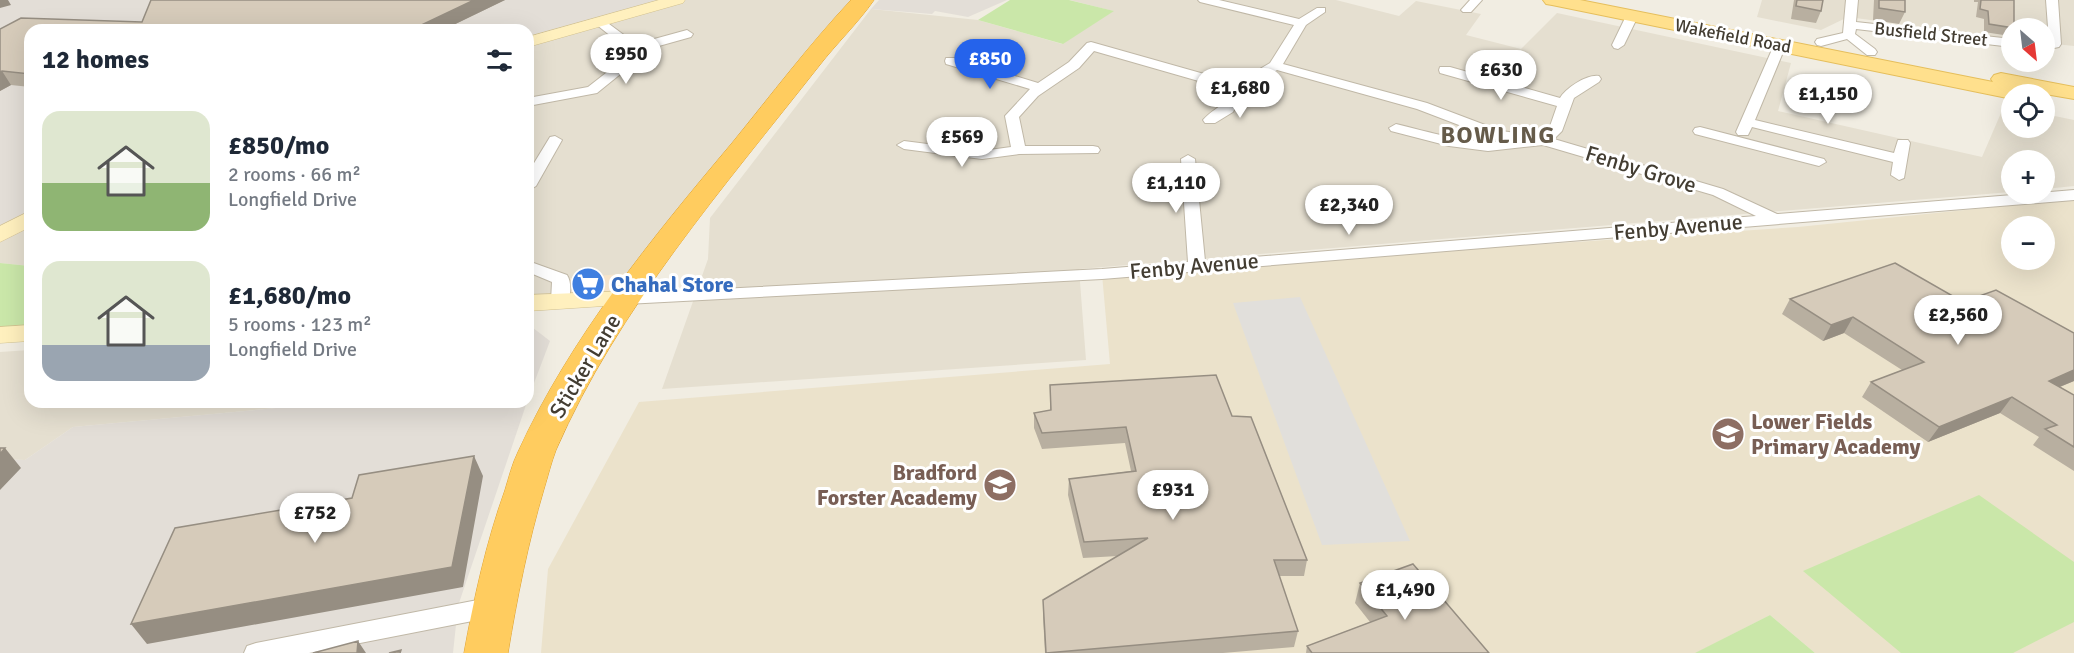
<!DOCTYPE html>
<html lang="en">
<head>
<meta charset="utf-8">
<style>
  body { margin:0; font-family:Signika,sans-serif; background:#f2f2f3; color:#1f2937; height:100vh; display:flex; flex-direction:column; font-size:22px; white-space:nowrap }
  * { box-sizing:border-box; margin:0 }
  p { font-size:20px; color:#747a83 }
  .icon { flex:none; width:33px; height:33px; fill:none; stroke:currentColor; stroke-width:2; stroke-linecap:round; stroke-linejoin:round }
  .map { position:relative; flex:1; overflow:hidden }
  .drawer { position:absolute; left:24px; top:24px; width:510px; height:384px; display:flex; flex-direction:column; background:#fff; border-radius:18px; box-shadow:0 6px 24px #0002 }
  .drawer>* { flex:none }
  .needle { width:39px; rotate:152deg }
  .tools { position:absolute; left:2001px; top:18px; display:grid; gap:12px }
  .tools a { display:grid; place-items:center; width:54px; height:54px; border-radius:50%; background:#fff; box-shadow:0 6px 24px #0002; font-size:30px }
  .price { position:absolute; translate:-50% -51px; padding:0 14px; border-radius:21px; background:#fff; color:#222; font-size:20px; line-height:39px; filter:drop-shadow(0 2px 3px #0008) }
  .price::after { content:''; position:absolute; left:50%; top:36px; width:18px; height:14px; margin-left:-9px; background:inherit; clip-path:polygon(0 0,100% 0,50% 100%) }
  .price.current { background:#2563eb; color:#fff }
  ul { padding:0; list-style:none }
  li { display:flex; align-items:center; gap:18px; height:150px; padding:0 18px }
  li span { display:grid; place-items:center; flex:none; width:168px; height:120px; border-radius:18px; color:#555 }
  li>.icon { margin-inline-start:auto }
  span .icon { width:72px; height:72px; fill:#fffc; stroke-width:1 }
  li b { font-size:26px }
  h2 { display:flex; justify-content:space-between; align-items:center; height:72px; padding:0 18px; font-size:26px }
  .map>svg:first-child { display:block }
  .residential { fill:#e5dfd0 }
  .commercial { fill:#f5e4cb }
  .industrial { fill:#e3ded7 }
  .education { fill:#ebe2cb; fill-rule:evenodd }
  .green { fill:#cae7a9 }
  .parking { fill:#e1dfdb }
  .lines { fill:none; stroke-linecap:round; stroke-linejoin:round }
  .street-casing { stroke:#c0b8a7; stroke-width:2 }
  .secondary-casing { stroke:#d3c290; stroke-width:1 }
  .primary-casing { stroke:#e5be5c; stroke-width:2 }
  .highway-casing { stroke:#dfa12e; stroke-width:1 }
  .street { fill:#fff; fill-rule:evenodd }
  .secondary { fill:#fff0be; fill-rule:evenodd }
  .primary { fill:#ffe08d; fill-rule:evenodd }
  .highway { fill:#ffcc5f; fill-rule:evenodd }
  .wall { fill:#b8afa0 }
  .shaded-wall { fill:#968e82 }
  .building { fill:#d6cbba; stroke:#968e82; stroke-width:1.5 }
  .labels { text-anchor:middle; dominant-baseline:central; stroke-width:6; stroke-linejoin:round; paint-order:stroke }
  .far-street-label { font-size:18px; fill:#433d32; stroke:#fff }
  .street-label { font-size:22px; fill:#433d32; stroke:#fff }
  .shop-label { font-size:22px; font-weight:bold; fill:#366cbe; stroke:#fff; text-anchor:start }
  .education-label { font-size:22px; font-weight:bold; fill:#785e54; stroke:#fff; text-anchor:start }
  .far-district-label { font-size:24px; font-weight:bold; letter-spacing:1.5px; fill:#655b4a; stroke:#fff }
</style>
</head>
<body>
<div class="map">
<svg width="2074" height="653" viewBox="0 0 2074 653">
  <rect width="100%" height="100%" fill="#f1ede2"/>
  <path class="residential" d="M677 0H863L645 272 560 301 528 303V42Z
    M1070 0H1336L1399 16 1416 1 1481 14 1466 35 1521 49 1557 13 1791 63 1778 111 1982 157 2004 106 2011 108 2012 128H2044L2045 114 2074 120V186L2045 189 2044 160H2012L2011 192 1079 269 1086 360 662 389 708 259 710 218 871 9 978 20 1062 44 1113 11Z
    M1762 0H2074V46L2045 43 2044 28H2012L2011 39 1848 17 1821 30 1757 17Z
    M30 218V266L0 263V235Z
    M30 350V402H341L73 427 25 460 0 459V352Z"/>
  <path class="commercial" d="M645 272 626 299 560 301 561 279Z"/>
  <path class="industrial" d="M0 0H677L528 42V30H30V218L0 235Z
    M879 0H1007L968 17 935 11 932 14 871 9Z
    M528 324 550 341 528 399Z
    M341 402H527L458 606 453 653H0V459L25 460 73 427Z"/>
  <path class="education" d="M2074 199V653H1815L1770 615 1696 653H541L548 569 639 402 1110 364 1102 274 1798 227ZM2012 226H2044V260H2012Z"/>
  <path class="green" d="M1010 0H1069L1114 11 1063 44 978 20Z
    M0 263 30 266V333L0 335Z
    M1979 495 2074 562V622L2013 653H1901L1803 571Z
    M1770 615 1815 653H1695Z"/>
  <path class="parking" d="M1300 297 1410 541 1322 545 1233 303Z"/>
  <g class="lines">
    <defs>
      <path id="street" d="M1198 0H1219L1299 19 1317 8H1325V12L1306 25 1283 64 1427 103 1501 131 1541 136 1549 129 1557 106 1440 73 1439 70 1440 67H1450L1560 98C1566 88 1587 74 1599 76L1601 79 1599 82 1574 98 1562 131 1554 139 1723 189 1777 214 2074 190V200L1102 279 626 304 620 303 617 299 620 295 626 294 1102 269 1188 262 1181 159 1188 155 1195 159 1205 261 1756 216 1713 195 1543 145 1488 151 1449 146 1391 131 1389 128 1396 124C1433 133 1469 145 1508 141L1493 138 1417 109 1277 70 1244 90 1233 112 1215 123H1205L1203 120C1216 106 1220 111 1230 90L1094 51 1079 68 1038 96 1019 117 1025 146H1093L1098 147 1100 150 1098 153 1019 154 982 159 904 149 897 145 904 141 982 151 1011 147 1005 116 1030 89 946 64 945 61 946 58H956L1038 83 1069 62 1087 43 1091 42 1236 83 1270 63 1294 25 1200 2Z
        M1470 0H1482L1471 12H1463L1461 10Z
        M1846 0H1858L1856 22 2012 39V47L1856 29 1855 34 1875 49 1877 52 1875 55H1867L1847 39 1821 46 1817 45 1815 42 1817 39 1843 33Z
        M2046 0H2058L2061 44 2059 47 2044 50V42L2049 41Z
        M1632 12 1638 16 1624 45 1618 49 1614 48 1612 45 1626 16Z
        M601 18 636 44 687 30 693 34 691 37 641 51 639 59 597 93 528 106V98L588 87 629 55 628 50 597 25V19Z
        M1780 41 1786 45 1755 120 1894 153 1898 140H1908L1910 143 1904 178 1899 180 1891 175 1893 162 1752 127 1748 135H1738L1736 132 1774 45Z
        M1700 127 1824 159 1826 162 1819 166 1695 134 1693 131 1695 128Z
        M555 136 562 140 536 186 528 191V173L550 137Z
        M528 261 567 275C572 282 571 298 566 305H554L551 301 552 282 528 272Z
        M493 597 501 600 505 607 501 614 493 617 309 653H244L247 646 256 643Z"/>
      <path id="secondary" d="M659 0H685L683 3 528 47V37Z
        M30 211V227L0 242V226Z
        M626 291 635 294 638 299 635 304 528 311V295Z
        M30 325V341L0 343V327Z"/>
      <path id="primary" d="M1543 0H1580L1993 82 1991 79 1994 75 2001 73 2074 87V99L2028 91 2030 94H2012V99L1552 5 1546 4Z"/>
      <path id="highway" d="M851 0H874C858 23 836 44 819 66 724 187 618 308 556 450 551 463 548 476 544 489 528 543 517 598 508 653H464C474 598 486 543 505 490 509 477 512 464 518 452 570 338 652 238 732 143 771 95 809 45 851 0Z"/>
    </defs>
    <use href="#street" class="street-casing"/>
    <use href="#secondary" class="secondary-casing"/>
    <use href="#primary" class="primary-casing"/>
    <use href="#highway" class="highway-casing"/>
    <use href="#street" class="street"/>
    <use href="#secondary" class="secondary"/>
    <use href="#primary" class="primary"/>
    <use href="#highway" class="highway"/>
  </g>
  <path class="wall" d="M151 0H505L443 30H30V87L11 85 0 91V29L142 22Z
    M1794 0H1823L1821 11 1816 23 1791 19Z
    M1874 0H1905V12L1899 24 1873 20Z
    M1974 0H2014L2012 33 2010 36 1984 32V19L1976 17 1978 2H1974Z
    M1790 299 1963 302 2074 333V381L2060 387 2074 395V471L2033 445 2039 437 2000 413 1928 442 1862 397 1871 382 1902 370 1844 333 1823 341 1782 314Z
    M1050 385 1232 416 1307 560 1304 576H1279L1298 631 1294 647 1223 653H1045L1043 616V600L1118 556 1083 558 1068 495 1069 479 1131 471 1125 443 1042 449 1034 428V413L1050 410Z
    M1360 583 1489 653H1306L1307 646 1370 622 1355 603Z"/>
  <path class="shaded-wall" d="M0 0H8L11 5 0 8Z
    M474 0H505L443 30H411Z
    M2 71 11 85 0 91V72Z
    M1853 317 1844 333 1823 341 1831 325Z
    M2074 370V381L2037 396 2049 381Z
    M2012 397 2000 413 1928 442 1939 427Z
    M5 448 21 468 0 490V454Z
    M474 456 483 476 463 587 147 644 131 624Z
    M358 641 366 653H357Z"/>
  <path class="building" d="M151 0H474L411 30H30V74L2 71 0 72V29L21 18 142 22Z
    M1797 0H1823L1821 11 1796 6Z
    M1879 0H1905V12L1879 8Z
    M1981 0H2014V28L1989 24 1988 11 1980 9Z
    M1895 263 1963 302 1996 290 2074 333V370L2049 381 2074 395V447L2045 429 2057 425 2012 397 1939 427 1871 382 1924 362 1853 317 1831 325 1790 299Z
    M1216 375 1232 416 1251 417 1307 560H1274L1298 631 1046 653 1043 600 1148 538 1084 542 1069 479 1136 471 1126 427 1042 433 1034 413 1051 410 1050 385Z
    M0 448H5L0 454Z
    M474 456 452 567 131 624 175 528 352 498 359 475Z
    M1413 564 1489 653H1312L1307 646 1387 616 1360 583Z
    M358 641 357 653H313Z
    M401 650 400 653H389Z"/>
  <defs>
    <symbol id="supermarket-disc" viewBox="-11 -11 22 22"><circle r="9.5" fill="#3f7fe0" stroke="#fff"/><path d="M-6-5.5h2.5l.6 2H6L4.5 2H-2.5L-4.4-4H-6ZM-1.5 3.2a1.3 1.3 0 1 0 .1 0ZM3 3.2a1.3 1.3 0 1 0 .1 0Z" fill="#fff"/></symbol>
    <symbol id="school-disc" viewBox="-11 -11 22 22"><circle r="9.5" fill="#8d6e63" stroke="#fff"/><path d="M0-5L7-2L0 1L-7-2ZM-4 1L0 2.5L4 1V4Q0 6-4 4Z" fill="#fff"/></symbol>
  </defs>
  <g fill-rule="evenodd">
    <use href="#supermarket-disc" x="569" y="265" width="38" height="38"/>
    <use href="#school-disc" x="1709" y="415" width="38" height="38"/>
    <use href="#school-disc" x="981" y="466" width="38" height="38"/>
  </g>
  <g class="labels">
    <g class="far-street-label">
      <text transform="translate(1931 34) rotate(6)">Busfield Street</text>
      <text transform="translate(1733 36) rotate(11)">Wakefield Road</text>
    </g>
    <g class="street-label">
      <text transform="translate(1641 169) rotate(17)">Fenby Grove</text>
      <text transform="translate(1678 227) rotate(-5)">Fenby Avenue</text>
      <text transform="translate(1194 266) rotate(-5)">Fenby Avenue</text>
      <text transform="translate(585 366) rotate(-59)">Sticker Lane</text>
    </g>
    <g class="shop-label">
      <text x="611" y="284">Chahal Store</text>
    </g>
    <g class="education-label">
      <text x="1751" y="421">Lower Fields<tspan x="1751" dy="25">Primary Academy</tspan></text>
      <text x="977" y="472" text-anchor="end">Bradford<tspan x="977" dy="25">Forster Academy</tspan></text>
    </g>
    <g class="far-district-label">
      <text x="1498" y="135">BOWLING</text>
    </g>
  </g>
</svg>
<div class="tools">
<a><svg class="needle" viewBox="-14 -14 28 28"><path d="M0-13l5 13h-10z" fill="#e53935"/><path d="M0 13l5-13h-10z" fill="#747a83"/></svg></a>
<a><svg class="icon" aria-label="locate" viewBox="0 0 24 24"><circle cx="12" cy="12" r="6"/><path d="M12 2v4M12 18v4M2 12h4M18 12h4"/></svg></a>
<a>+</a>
<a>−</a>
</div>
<b class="price" style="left:626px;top:85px">£950</b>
<b class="price current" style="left:990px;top:90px">£850</b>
<b class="price" style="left:1501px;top:101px">£630</b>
<b class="price" style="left:1240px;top:119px">£1,680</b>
<b class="price" style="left:1828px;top:125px">£1,150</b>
<b class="price" style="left:962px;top:168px">£569</b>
<b class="price" style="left:1176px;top:214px">£1,110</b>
<b class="price" style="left:1349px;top:236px">£2,340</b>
<b class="price" style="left:1958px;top:346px">£2,560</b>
<b class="price" style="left:1173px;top:521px">£931</b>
<b class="price" style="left:315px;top:544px">£752</b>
<b class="price" style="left:1405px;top:621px">£1,490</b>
<section class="drawer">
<h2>12 homes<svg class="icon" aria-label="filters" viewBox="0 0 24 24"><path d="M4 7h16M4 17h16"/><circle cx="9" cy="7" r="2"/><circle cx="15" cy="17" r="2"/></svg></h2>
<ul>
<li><span style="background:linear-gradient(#dfe7d0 60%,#8fb573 0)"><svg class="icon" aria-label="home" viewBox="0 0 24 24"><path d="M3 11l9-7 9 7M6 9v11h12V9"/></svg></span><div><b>£850/mo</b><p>2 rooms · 66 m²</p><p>Longfield Drive</p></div></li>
<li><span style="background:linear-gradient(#dfe7d0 70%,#9aa5b1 0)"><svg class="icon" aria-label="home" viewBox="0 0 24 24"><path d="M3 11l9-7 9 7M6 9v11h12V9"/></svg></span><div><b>£1,680/mo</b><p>5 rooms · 123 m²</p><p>Longfield Drive</p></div></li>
</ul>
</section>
</div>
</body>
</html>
